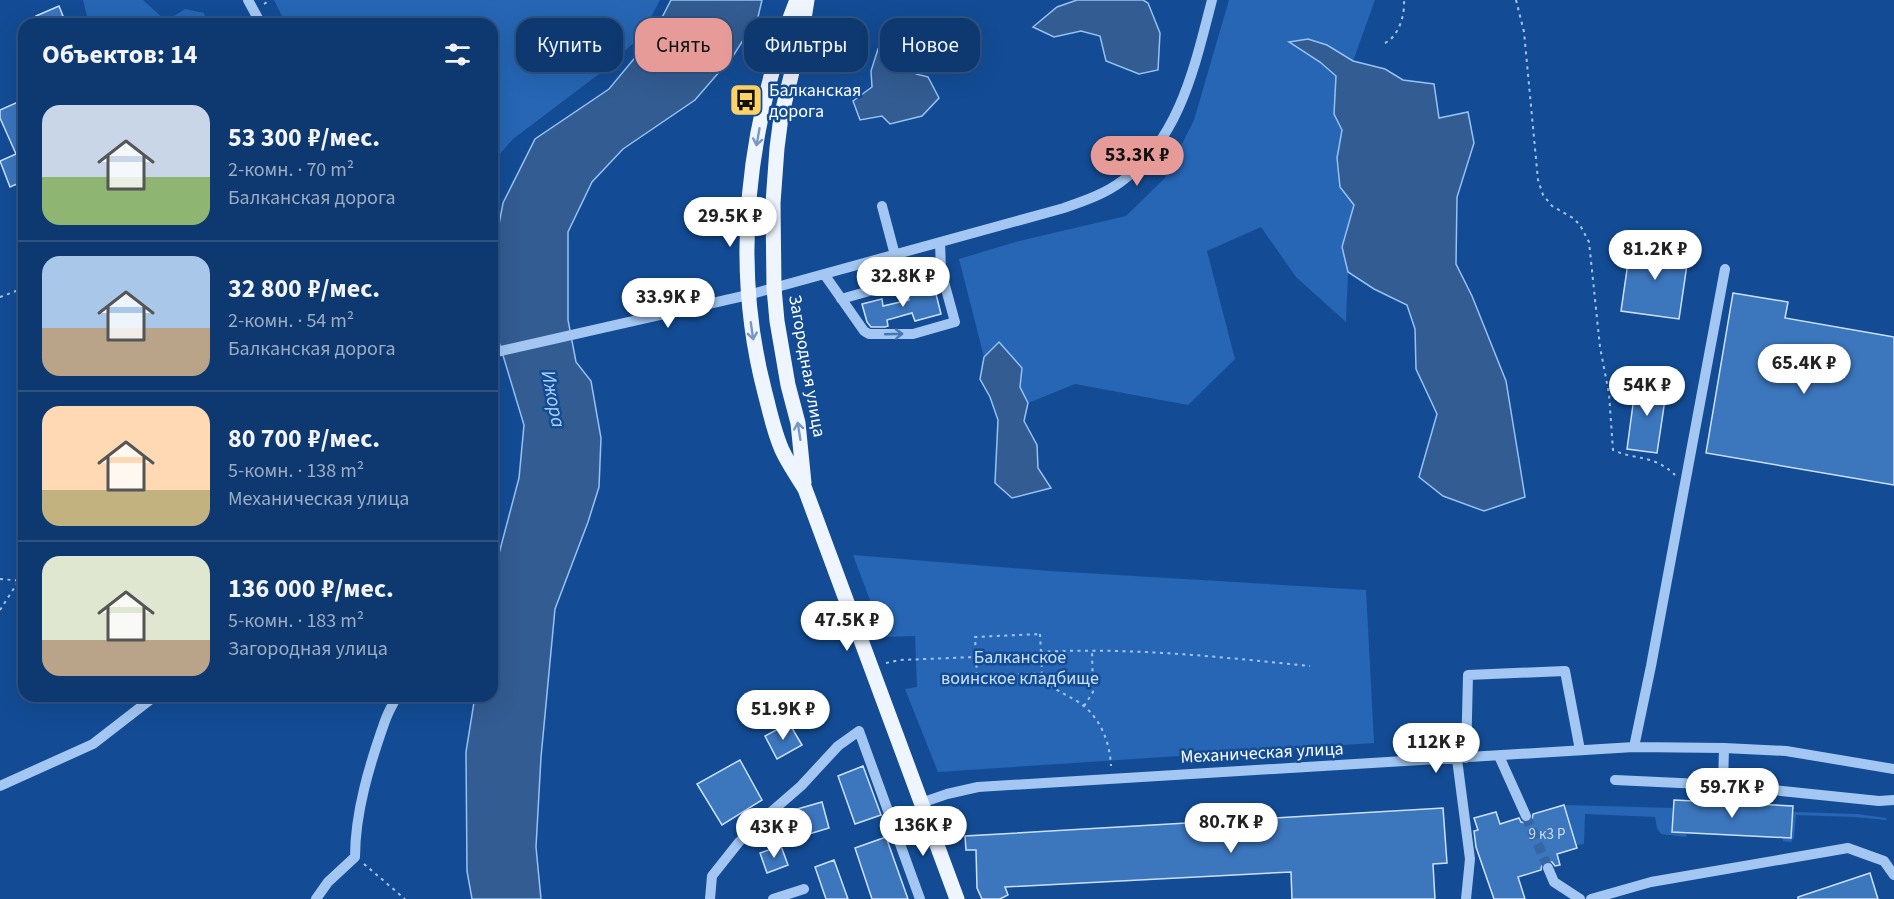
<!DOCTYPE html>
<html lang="ru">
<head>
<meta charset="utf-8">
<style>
  body { margin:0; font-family:"Source Sans 3",sans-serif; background:#174075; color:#f1f3f6; height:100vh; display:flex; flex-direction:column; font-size:22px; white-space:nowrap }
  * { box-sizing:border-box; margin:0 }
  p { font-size:20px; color:#9bacc3 }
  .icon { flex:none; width:33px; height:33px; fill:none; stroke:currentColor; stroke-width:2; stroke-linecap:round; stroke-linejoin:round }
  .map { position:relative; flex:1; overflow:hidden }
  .drawer { position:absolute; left:18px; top:18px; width:480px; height:684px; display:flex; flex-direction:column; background:#0e3970; border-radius:18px; box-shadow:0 6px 24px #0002,0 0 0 2px #2e5383 }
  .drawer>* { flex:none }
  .hud { position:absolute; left:516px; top:18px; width:570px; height:54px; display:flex; gap:12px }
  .price { position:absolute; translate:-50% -51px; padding:0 14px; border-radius:21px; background:#fff; color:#222; font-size:20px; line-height:39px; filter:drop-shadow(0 2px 3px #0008) }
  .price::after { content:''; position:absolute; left:50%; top:36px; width:18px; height:14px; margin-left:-9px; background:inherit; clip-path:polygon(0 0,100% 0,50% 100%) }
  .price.on { background:#e69b98; color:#111 }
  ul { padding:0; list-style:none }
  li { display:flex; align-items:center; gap:18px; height:150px; padding:0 24px }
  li+li { border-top:2px solid #2e5383 }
  li span { display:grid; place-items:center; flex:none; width:168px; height:120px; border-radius:18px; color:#555 }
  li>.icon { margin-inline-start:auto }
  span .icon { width:72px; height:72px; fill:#fffc; stroke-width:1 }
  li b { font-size:26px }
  h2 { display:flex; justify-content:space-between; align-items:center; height:72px; padding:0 24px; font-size:26px }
  .pill { padding:0 21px; border-radius:18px; background:#0e3970; box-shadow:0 6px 24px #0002,0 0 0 2px #2e5383; font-size:21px; line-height:54px }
  .pill.on { background:#e69b98; color:#111 }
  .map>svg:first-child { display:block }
  .green { fill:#2666b5 }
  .water { fill:#335c92; stroke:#95c2f5; stroke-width:1.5 }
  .building { fill:#3c76bd; stroke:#cbe1fd; stroke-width:1.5 }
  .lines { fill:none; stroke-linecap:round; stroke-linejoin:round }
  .minor-tunnel { stroke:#3667a5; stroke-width:10; stroke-dasharray:10 5; stroke-linecap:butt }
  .path { stroke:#a3c7f2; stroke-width:2; stroke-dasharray:3 4.5; stroke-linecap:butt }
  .minor { stroke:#a3c7f2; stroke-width:10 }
  .major { stroke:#eff5ff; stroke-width:15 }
  .oneway { stroke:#7698c5 }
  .oneway2 { stroke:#4577b6 }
  .labels { text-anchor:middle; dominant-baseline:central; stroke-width:5; stroke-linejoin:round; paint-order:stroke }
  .number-label { font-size:15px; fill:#ceddee }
  .poi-label { font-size:18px; fill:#fff; stroke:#134c95; text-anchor:start }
  .street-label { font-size:18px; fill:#fff; stroke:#134c95 }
  .park-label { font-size:18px; fill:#cbe1fd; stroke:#134c95 }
  .water-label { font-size:20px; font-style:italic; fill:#afd1f9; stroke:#134c95 }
</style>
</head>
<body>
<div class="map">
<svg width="1894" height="899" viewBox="0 0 1894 899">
  <rect width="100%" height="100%" fill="#134c95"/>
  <path class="green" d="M83 0H143L166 21 185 9 204 13 207 24H89Z
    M274 0H660L641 36 603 71 513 139 492 163V24H286Z
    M1229 0H1375L1353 61C1330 47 1318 36 1290 43L1320 62 1336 76 1334 114 1342 130 1338 158 1340 187 1354 205 1342 247 1348 272 1346 322 1296 277 1261 227 1207 251 1235 359 1188 405 1075 384 1028 403 1020 387 1022 367 999 342 984 357 959 259 1019 241 1126 216 1165 178 1194 120Z
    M853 555 1050 571 1366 590 1374 743 938 772 905 689 917 687 915 636 884 637Z
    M1565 805 1672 808V832L1687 834 1686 837 1661 834 1657 828 1655 817 1585 814 1584 844 1577 845Z
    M1793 812 1857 814 1886 818 1887 820 1854 817 1796 815 1794 838 1791 842 1783 841 1782 838H1791Z"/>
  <path class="water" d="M671 0H762L758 17 733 56 695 100 623 149 592 182 568 232V320L576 362 591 381 601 438 599 487 588 522 555 609 541 757 536 847 541 899H472L467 871 466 752 475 696H492V580L519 478 524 425 492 319V262L503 203 535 139 609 89 652 37Z
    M1077 0H1143L1148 3 1160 33 1158 70 1139 74 1106 61 1100 36 1081 31 1054 37 1033 27 1057 7Z
    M1308 39 1327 45 1353 61 1385 69 1403 80 1434 84 1439 118 1468 112 1474 143 1457 197 1456 264 1472 296 1506 381 1525 497 1484 511 1443 496 1419 477 1437 414 1416 369 1415 329 1407 305 1374 289 1348 272 1342 247 1354 205 1340 187 1337 158 1342 130 1334 114 1336 76 1320 62 1289 42Z
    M878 49 891 59 900 50 915 61 916 74 928 77 939 98 922 116 890 124 882 116 860 120 853 101 872 87 871 71Z
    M999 342 1022 368 1020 387 1028 403 1024 421 1037 445 1038 468 1051 488 1012 498 995 483 998 420 990 397 980 379 984 357Z"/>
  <path class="building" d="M59 6 63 16 45 24H39L36 16Z
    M18 102 19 106 24 104V181L10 187 0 161 16 154 0 118V110Z
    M1631 242 1689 251 1679 319 1621 311Z
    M934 286 941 314 915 321 912 313 887 320 888 326 885 327H871L867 322 862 304 882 299 883 306 909 300 907 294Z
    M1733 293 1788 302 1785 318 1894 337V485L1706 453Z
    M1636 382 1667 386 1657 453 1627 449Z
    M789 723 802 745 777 759 765 736Z
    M740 760 762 800 722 825 697 784Z
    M863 766 881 815 855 824 838 776Z
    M1674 800 1793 806 1791 838 1672 832Z
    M822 802 829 828 779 843 772 821 780 814Z
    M1564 805 1577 848 1557 854 1560 865 1555 866 1552 862 1546 861 1542 864 1541 870 1518 877 1525 899H1494L1476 847 1474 831 1478 830 1474 818 1496 812 1500 824 1519 818 1521 822 1526 823 1532 821 1533 814Z
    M1443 808 1447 863 1433 864 1435 899H1292L1291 872 1005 887 1008 895 1000 899H982L977 888 976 850H966L965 836Z
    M886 837 908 899H872L855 848Z
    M781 846 788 865 767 873 760 853Z
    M834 860 848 899H826L815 867Z
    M1870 873 1878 899H1798V897Z"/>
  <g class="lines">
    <path class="minor-tunnel" d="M1526 816 1548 868"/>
    <path class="path" d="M1516 0 1524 32 1538 180 1543 195 1552 206 1573 218 1580 225 1589 242 1600 347 1609 394 1613 450C1638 461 1653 454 1675 475
      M264 4 270 0
      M1385 43C1399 36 1405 15 1404 0
      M0 297 24 288
      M0 579 24 581
      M0 610 18 582
      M1040 634 1042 673 977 676 975 637Z
      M1040 652C1131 647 1220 657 1310 666
      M886 663 900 660 976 657
      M1042 673C1050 692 1070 694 1085 707 1102 722 1110 744 1111 766
      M1084 706 1093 692 1092 649
      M364 864 405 899"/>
    <path class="minor" d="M248 0 261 24
      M882 206 895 255
      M824 274 864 331 869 334H913L955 322 941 271 940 242
      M841 299 941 271
      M492 353 748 295 1064 208C1084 201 1105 194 1122 181 1180 139 1195 65 1212 0
      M1634 747 1651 666 1725 269
      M1499 756 1526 816
      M1466 758 1468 675 1565 671 1580 750
      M1457 759 1470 859 1466 899
      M1615 780 1723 785 1879 801 1894 800
      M1723 785 1724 748
      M0 786 93 744 155 696
      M921 803 947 794 978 787 1634 747 1724 748 1786 751 1894 769
      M1548 868 1554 882 1580 899
      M316 899 328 882 355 857C355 812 370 763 385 721 388 712 393 704 397 696
      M710 899 712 876 739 842 763 819 801 786 838 746 859 731 920 899
      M773 899 804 889
      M1591 899 1651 882 1848 848 1884 861 1894 875"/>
    <path class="major" d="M797 0C747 123 731 264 765 393 770 412 774 432 782 450 788 463 797 476 805 489L957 899
      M804 483 798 423 788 385 777 321 774 288 773 203 777 148 781 117 802 31 807 0"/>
  </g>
  <defs><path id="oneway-shaft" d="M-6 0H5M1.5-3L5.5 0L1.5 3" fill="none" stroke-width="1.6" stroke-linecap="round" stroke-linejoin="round" transform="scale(1.5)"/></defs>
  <g class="oneway">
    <use href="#oneway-shaft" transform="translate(758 137) rotate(100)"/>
    <use href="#oneway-shaft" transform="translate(752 331) rotate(82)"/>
    <use href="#oneway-shaft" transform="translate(799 431) rotate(-99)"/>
  </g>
  <use class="oneway2" href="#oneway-shaft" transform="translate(894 334) rotate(-2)"/>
  <defs>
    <symbol id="bus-square" viewBox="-11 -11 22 22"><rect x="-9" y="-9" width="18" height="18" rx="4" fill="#ffd265" stroke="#134c95"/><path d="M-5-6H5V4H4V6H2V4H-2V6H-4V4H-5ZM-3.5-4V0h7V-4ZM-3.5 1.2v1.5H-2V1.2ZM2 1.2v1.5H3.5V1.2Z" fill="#111"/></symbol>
  </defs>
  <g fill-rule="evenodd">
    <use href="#bus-square" x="727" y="81" width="38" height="38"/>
  </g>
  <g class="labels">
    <g class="number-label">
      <text x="1547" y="834">9 к3 Р</text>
    </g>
    <g class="poi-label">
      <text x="769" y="90">Балканская<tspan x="769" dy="21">дорога</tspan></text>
    </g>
    <g class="street-label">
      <text transform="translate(807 366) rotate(80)">Загородная улица</text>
      <text transform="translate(1262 753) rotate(-3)">Механическая улица</text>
    </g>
    <g class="park-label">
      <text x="1020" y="657">Балканское<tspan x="1020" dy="21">воинское кладбище</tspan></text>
    </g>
    <g class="water-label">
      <text transform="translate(553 399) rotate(79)">Ижора</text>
    </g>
  </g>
</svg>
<b class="price on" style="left:1137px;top:187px">53.3K ₽</b>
<b class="price" style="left:730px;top:248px">29.5K ₽</b>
<b class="price" style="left:1655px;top:281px">81.2K ₽</b>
<b class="price" style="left:903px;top:308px">32.8K ₽</b>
<b class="price" style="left:668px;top:329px">33.9K ₽</b>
<b class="price" style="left:1804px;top:395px">65.4K ₽</b>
<b class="price" style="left:1647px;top:417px">54K ₽</b>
<b class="price" style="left:847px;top:652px">47.5K ₽</b>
<b class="price" style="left:783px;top:741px">51.9K ₽</b>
<b class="price" style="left:1436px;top:774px">112K ₽</b>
<b class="price" style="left:1732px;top:819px">59.7K ₽</b>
<b class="price" style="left:1231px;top:854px">80.7K ₽</b>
<b class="price" style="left:923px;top:857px">136K ₽</b>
<b class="price" style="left:774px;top:859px">43K ₽</b>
<div class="hud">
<a class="pill">Купить</a>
<a class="pill on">Снять</a>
<a class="pill">Фильтры</a>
<a class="pill">Новое</a>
</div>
<section class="drawer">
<h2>Объектов: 14<svg class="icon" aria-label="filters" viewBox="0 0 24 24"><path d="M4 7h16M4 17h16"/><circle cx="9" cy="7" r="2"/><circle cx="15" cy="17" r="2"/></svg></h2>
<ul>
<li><span style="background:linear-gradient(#c9d6e8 60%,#8fb573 0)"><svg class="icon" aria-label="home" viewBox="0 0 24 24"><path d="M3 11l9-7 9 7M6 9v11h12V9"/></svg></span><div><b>53 300 ₽/мес.</b><p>2-комн. · 70 m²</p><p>Балканская дорога</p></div></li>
<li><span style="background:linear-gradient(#a9c7e8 60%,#b9a48a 0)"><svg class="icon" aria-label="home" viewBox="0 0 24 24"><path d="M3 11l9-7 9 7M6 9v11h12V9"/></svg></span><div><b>32 800 ₽/мес.</b><p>2-комн. · 54 m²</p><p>Балканская дорога</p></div></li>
<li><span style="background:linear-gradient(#ffd9b3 70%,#c2b280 0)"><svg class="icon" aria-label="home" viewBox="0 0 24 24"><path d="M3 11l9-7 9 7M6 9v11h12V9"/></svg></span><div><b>80 700 ₽/мес.</b><p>5-комн. · 138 m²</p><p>Механическая улица</p></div></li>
<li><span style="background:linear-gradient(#dfe7d0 70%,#b9a48a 0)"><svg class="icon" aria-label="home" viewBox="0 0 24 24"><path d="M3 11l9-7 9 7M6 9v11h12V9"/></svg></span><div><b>136 000 ₽/мес.</b><p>5-комн. · 183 m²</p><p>Загородная улица</p></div></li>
</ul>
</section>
</div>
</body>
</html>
